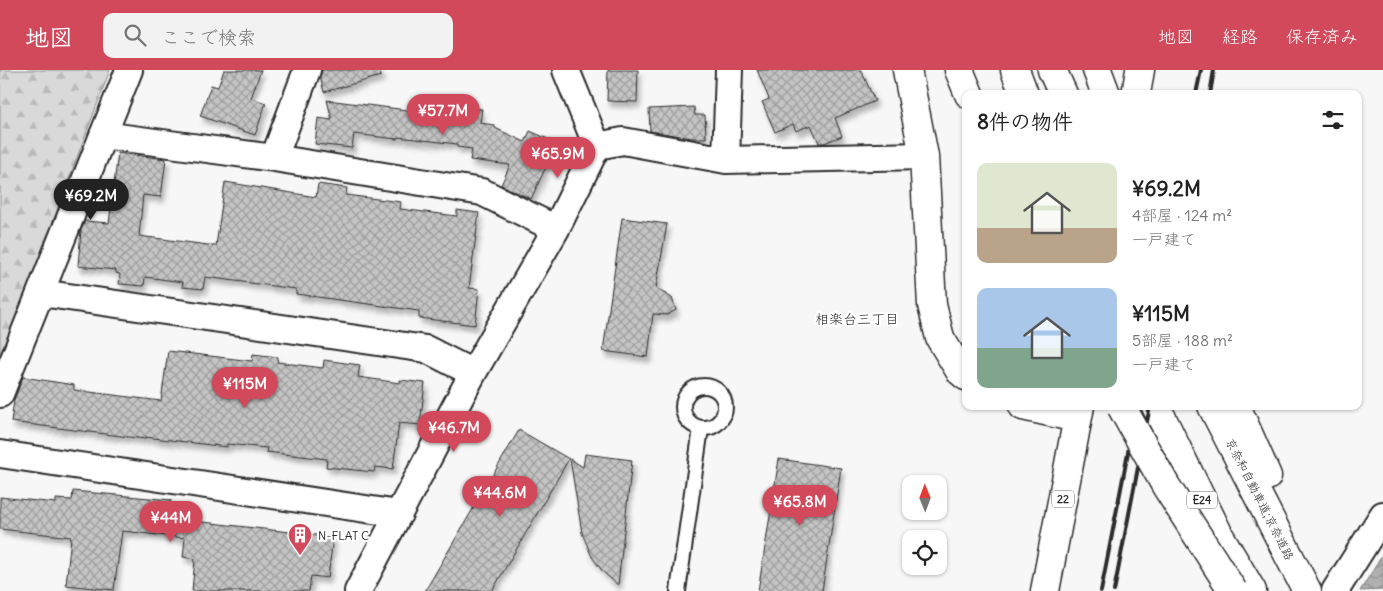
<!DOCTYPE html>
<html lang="ja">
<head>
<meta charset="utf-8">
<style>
  body { margin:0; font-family:Delius,"Klee One",sans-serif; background:#f2f2f2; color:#222; height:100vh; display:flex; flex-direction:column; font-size:19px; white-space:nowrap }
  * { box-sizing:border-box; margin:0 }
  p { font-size:16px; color:#767676 }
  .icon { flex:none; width:28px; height:28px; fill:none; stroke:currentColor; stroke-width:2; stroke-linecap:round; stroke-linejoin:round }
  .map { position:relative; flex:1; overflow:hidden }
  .panel { position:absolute; left:962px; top:20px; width:400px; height:320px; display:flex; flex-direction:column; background:#fff; border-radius:10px; box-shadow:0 1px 4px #0004 }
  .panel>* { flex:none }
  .needle { width:32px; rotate:359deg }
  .fabs { position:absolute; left:902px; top:405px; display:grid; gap:10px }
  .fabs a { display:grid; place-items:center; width:45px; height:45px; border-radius:10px; background:#fff; box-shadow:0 1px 4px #0004; font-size:25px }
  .price { position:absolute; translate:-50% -42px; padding:0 11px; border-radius:18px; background:#d1495b; color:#fff; font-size:16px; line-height:32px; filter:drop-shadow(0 1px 2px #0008) }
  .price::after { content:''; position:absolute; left:50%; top:30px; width:15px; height:11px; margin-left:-8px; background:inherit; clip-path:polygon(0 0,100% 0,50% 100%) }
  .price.active { background:#222; color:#fff }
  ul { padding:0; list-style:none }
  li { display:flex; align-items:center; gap:15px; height:125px; padding:0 15px }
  li span { display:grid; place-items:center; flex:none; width:140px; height:100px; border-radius:10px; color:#555 }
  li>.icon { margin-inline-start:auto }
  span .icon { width:60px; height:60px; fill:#fffc; stroke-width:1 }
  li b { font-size:21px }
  h2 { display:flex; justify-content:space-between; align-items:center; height:60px; padding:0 15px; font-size:21px }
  header { display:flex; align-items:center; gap:30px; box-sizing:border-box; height:70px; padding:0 25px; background:#d1495b; color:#fff }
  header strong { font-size:24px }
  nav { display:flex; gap:28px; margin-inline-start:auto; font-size:18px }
  .search { width:350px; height:45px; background:#f2f2f2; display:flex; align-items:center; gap:12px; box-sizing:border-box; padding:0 18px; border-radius:10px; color:#767676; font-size:19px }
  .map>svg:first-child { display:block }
  .forest { fill:url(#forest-firs); stroke:#828282 }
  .water { fill:url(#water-waves); stroke:#7b7b7b }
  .building { fill:url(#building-cross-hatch); stroke:#2b2b2b; filter:url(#shadow) }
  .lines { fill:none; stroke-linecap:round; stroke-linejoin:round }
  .lane-casing { stroke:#2b2b2b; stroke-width:18 }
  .street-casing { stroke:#2b2b2b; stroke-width:30 }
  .secondary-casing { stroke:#2b2b2b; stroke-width:31 }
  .primary-casing { stroke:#2b2b2b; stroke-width:31 }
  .highway-casing { stroke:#2b2b2b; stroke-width:31 }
  .lane { stroke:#fff; stroke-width:14 }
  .street { stroke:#fff; stroke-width:26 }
  .secondary { stroke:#fff; stroke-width:28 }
  .primary { stroke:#fff; stroke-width:28 }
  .highway { stroke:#fff; stroke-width:28 }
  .rail { stroke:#2b2b2b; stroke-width:4 }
  .highway-bridge-casing { stroke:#2b2b2b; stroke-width:31; stroke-linecap:butt }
  .highway-bridge { stroke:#fff; stroke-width:28 }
  .labels { text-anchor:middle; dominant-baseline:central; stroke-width:4.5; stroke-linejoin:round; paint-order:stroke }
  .shield { fill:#fff; stroke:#6b6b6b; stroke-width:1 }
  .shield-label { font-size:11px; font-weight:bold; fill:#2b2b2b }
  .street-label { font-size:12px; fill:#2b2b2b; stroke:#fff }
  .poi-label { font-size:12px; fill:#2b2b2b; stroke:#fff; text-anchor:start }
  .neighbourhood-label { font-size:14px; fill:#2b2b2b; stroke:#fff }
</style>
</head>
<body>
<header>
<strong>地図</strong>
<div class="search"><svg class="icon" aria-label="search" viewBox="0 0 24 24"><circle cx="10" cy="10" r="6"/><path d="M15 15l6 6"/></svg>ここで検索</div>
<nav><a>地図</a><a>経路</a><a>保存済み</a></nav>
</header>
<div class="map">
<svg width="1383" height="521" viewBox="0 0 1383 521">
  <defs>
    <pattern id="forest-firs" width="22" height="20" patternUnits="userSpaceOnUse" patternTransform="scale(1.25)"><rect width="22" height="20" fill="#d9d9d9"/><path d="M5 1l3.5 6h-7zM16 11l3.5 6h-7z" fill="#bababa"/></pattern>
    <pattern id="water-waves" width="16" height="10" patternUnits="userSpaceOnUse" patternTransform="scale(1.25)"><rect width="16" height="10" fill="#b0b0b0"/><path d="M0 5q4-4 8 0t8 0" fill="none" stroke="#8f8f8f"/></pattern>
    <pattern id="building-cross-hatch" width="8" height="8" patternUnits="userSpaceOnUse" patternTransform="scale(1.25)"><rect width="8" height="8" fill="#c4c4c4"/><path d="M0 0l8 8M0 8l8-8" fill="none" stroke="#9f9f9f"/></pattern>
    <filter id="shadow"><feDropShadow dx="3" dy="5.5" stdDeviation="2.5" flood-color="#0004"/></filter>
  </defs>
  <rect width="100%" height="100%" fill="#f7f7f7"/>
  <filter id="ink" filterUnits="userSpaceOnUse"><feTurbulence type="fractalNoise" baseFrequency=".02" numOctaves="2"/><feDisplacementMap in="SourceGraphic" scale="10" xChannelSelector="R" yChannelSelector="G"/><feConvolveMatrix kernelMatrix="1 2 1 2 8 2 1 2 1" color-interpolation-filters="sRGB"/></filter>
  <g filter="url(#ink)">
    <path class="forest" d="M0 0H110L0 292Z"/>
    <path class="water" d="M1383 484V520L1360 521Z"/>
    <path class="building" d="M224 0H261L251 28 266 33 255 65 200 46 211 15 218 17Z
      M322 0H380L381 6 324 22 320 7Z
      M608 0H638L637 32 607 31Z
      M757 0H861L875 31 835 48 842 66 824 73H819L811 55 796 61 793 54 775 62 762 32 769 29Z
      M416 27 454 32 453 36 482 39 480 53 495 55V58L525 72 530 61 557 73 531 129 501 115 510 95 470 90 472 79 457 77V74L398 67 397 69 354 64 352 78 315 74 318 48 332 50 327 30 415 41Z
      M694 37 695 45H705L706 68H692L650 61 649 39Z
      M118 83 166 89 161 127 143 125 139 166 216 176 225 112 316 127 318 114 347 118 346 125 401 132 400 139 457 146V140L479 143 469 218 479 219 475 255 419 248V241L296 224V219L205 207 203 219 182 217 183 212 145 207 144 216 119 214 120 204 116 203V200L78 196 81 160 85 151 109 153Z
      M622 148 667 154 656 218 672 228 676 240 667 245 653 244 648 287 603 281Z
      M168 281 252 291 253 284 278 287 277 292 323 298 324 290 360 295 358 307 400 313V310L425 313 420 355 399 353 393 399 375 397 374 402 326 397 327 389 266 382 267 378 227 374V377L145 367V369L11 352 14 330 23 307 74 315V320L161 331Z
      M519 360 569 389 492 521H425Z
      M585 384 632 390 618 515 603 502 592 487 582 463 570 389 583 397Z
      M779 389 841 398 822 521H758Z
      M73 421 171 430 168 448 333 467 328 508 311 506 309 521H192L195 489 183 487 185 468 122 461 114 520 66 515 71 467 0 459V427L56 433V429L72 430Z"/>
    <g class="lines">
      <defs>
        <path id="lane" d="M683 337a21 21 0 1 1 42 0a21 21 0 1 1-42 0Z
          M678 521 701 358"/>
        <path id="street" d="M103 65 274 88 482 122 556 159
          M597 76 623 71 726 90 924 86
          M274 88 307 0
          M726 90 729 0
          M41 223 426 279 473 303
          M0 324 129 0
          M0 384 399 444
          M358 521 473 303 556 159 597 76 566 0
          M1335 521 1383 445"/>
        <path id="secondary" d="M907 0 924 86 932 235 940 268 960 301 966 306
          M1023 336 1077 348"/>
        <path id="primary" d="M1136 24 1140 0
          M1045 521 1080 336"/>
        <path id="highway" d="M959 0 969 24
          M1015 0 1024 24
          M1052 0 1063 24
          M1097 0 1106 24
          M1156 336 1219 465 1252 521
          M1212 336 1307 521
          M1236 336 1267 406"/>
      </defs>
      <use href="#lane" class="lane-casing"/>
      <use href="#street" class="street-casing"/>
      <use href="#secondary" class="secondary-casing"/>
      <use href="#primary" class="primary-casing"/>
      <use href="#highway" class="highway-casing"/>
      <use href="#lane" class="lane"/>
      <use href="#street" class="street"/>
      <use href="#secondary" class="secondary"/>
      <use href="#primary" class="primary"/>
      <use href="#highway" class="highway"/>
      <path class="rail" d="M1196 24 1201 0
        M1210 24 1214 0
        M1101 521 1137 336
        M1114 521 1150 336"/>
      <defs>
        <path id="highway-bridge" d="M1121 336 1166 416 1233 521"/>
      </defs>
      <use href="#highway-bridge" class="highway-bridge-casing"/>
      <use href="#highway-bridge" class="highway-bridge"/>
    </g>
  </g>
  <defs>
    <symbol id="building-pin" viewBox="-11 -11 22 30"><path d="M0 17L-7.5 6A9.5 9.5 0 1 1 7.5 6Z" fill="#d1495b" stroke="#fff"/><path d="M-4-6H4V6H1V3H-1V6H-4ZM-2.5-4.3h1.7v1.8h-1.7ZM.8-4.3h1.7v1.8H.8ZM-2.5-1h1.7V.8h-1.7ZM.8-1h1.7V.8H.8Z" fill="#fff"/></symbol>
  </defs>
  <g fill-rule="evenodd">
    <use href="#building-pin" x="286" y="451" width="28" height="38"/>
  </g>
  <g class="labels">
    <g class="shield">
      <rect x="1052" y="420.5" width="22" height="17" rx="4"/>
      <rect x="1187" y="421.5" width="30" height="17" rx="4"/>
    </g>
    <g class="shield-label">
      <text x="1063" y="429">22</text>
      <text x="1202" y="430">E24</text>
    </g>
    <g class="street-label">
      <text transform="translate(1260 429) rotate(63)">京奈和自動車道;京奈道路</text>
    </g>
    <g class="poi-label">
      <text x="318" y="465">N-FLAT C</text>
    </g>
    <g class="neighbourhood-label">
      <text x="857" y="249">相楽台三丁目</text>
    </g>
  </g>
</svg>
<div class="fabs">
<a><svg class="needle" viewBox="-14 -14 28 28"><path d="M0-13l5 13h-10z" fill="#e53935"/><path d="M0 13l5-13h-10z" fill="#767676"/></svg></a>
<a><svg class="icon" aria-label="locate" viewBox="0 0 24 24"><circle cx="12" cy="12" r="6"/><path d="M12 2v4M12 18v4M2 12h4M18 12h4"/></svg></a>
</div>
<b class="price" style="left:443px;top:66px">¥57.7M</b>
<b class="price" style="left:558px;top:109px">¥65.9M</b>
<b class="price active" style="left:91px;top:151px">¥69.2M</b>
<b class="price" style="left:245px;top:339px">¥115M</b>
<b class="price" style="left:454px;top:383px">¥46.7M</b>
<b class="price" style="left:500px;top:448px">¥44.6M</b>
<b class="price" style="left:800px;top:457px">¥65.8M</b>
<b class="price" style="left:171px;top:473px">¥44M</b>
<section class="panel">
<h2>8件の物件<svg class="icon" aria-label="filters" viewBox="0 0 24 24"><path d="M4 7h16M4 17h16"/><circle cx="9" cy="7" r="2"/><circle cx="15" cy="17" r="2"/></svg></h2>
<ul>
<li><span style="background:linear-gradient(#dfe7d0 65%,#b9a48a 0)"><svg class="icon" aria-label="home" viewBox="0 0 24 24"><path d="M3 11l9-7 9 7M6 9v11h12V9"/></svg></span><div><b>¥69.2M</b><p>4部屋 · 124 m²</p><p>一戸建て</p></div></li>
<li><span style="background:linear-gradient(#a9c7e8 60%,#7fa58c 0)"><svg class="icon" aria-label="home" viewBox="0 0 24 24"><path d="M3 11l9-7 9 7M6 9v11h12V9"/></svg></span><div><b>¥115M</b><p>5部屋 · 188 m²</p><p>一戸建て</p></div></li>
</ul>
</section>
</div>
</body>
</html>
